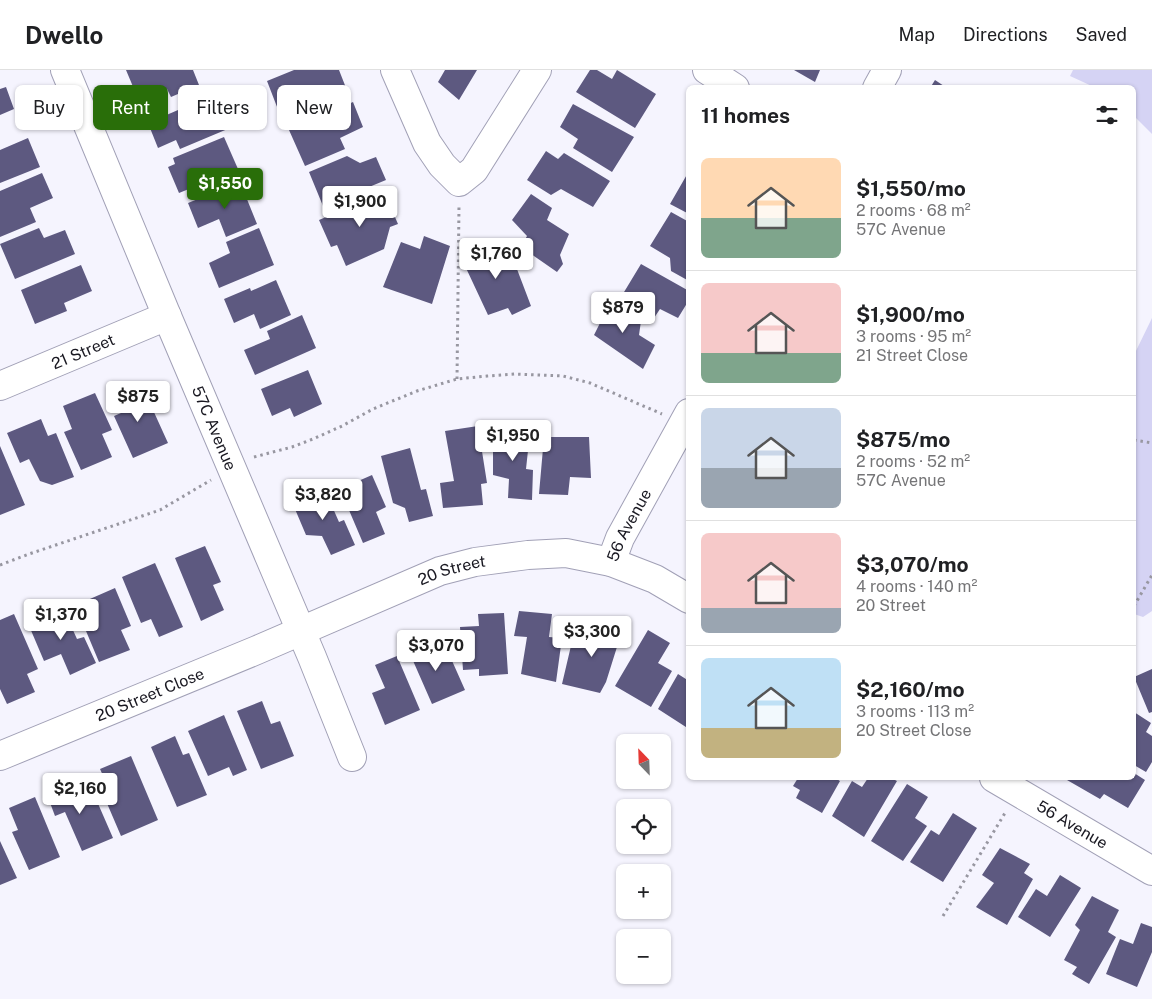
<!DOCTYPE html>
<html lang="en">
<head>
<meta charset="utf-8">
<style>
  body { margin:0; font-family:"Public Sans",sans-serif; background:#f2f2f2; color:#202124; height:100vh; display:flex; flex-direction:column; font-size:19px; white-space:nowrap }
  * { box-sizing:border-box; margin:0 }
  p { font-size:16px; color:#757577 }
  .icon { flex:none; width:28px; height:28px; fill:none; stroke:currentColor; stroke-width:2; stroke-linecap:round; stroke-linejoin:round }
  .map { position:relative; flex:1; overflow:hidden }
  .drawer { position:absolute; left:686px; top:15px; width:450px; height:695px; display:flex; flex-direction:column; background:#fff; border-radius:8px; box-shadow:0 1px 4px #0004 }
  .drawer>* { flex:none }
  .hud { position:absolute; left:15px; top:15px; width:475px; height:45px; display:flex; gap:10px }
  .needle { width:32px; rotate:337deg }
  .buttons { position:absolute; left:616px; top:664px; display:grid; gap:10px }
  .buttons a { display:grid; place-items:center; width:55px; height:55px; border-radius:8px; background:#fff; box-shadow:0 1px 4px #0004; font-size:25px }
  .price { position:absolute; translate:-50% -42px; padding:0 11px; border-radius:5px; background:#fff; color:#222; font-size:16px; line-height:32px; filter:drop-shadow(0 1px 2px #0008) }
  .price::after { content:''; position:absolute; left:50%; top:30px; width:15px; height:11px; margin-left:-8px; background:inherit; clip-path:polygon(0 0,100% 0,50% 100%) }
  .price.current { background:#296e09; color:#fff }
  ul { padding:0; list-style:none }
  li { display:flex; align-items:center; gap:15px; height:125px; padding:0 15px }
  li+li { border-top:1px solid #e0e0e0 }
  li span { display:grid; place-items:center; flex:none; width:140px; height:100px; border-radius:8px; color:#555 }
  li>.icon { margin-inline-start:auto }
  span .icon { width:60px; height:60px; fill:#fffc; stroke-width:1 }
  li b { font-size:21px }
  h2 { display:flex; justify-content:space-between; align-items:center; height:60px; padding:0 15px; font-size:21px }
  .chip { padding:0 18px; border-radius:8px; background:#fff; box-shadow:0 1px 4px #0004; font-size:18px; line-height:45px }
  .chip.current { background:#296e09; color:#fff }
  header { display:flex; align-items:center; gap:30px; box-sizing:border-box; height:70px; padding:0 25px; background:#fff; border-bottom:1px solid #e0e0e0 }
  header strong { font-size:24px }
  nav { display:flex; gap:28px; margin-inline-start:auto; font-size:18px }
  .map>svg:first-child { display:block }
  .green { fill:#d5d3f4 }
  .building { fill:#5d5980 }
  .lines { fill:none; stroke-linecap:round; stroke-linejoin:round }
  .minor-casing { stroke:#a1a0b6; stroke-width:30 }
  .path { stroke:#9897a1; stroke-width:3; stroke-dasharray:2.5 4; stroke-linecap:butt }
  .minor { stroke:#fff; stroke-width:28 }
  .labels { text-anchor:middle; dominant-baseline:central; stroke-width:5; stroke-linejoin:round; paint-order:stroke }
  .street-label { font-size:16px; fill:#191821; stroke:#f5f4fe }
</style>
</head>
<body>
<header>
<strong>Dwello</strong>
<nav><a>Map</a><a>Directions</a><a>Saved</a></nav>
</header>
<div class="map">
<svg width="1152" height="929" viewBox="0 0 1152 929">
  <rect width="100%" height="100%" fill="#f5f4fe"/>
  <path class="green" d="M1073 0H1152V64L1134 46V18L1094 17 1070 6Z
    M1152 248V541L1143 547 1134 544V285Z"/>
  <path class="building" d="M126 0H193L199 15 171 27 167 19 139 31Z
    M294 0H339L348 23 322 34 318 26 279 42 267 11Z
    M445 0H477L459 30 438 12Z
    M590 0H597L612 9 617 0 656 24 635 58 576 22Z
    M794 0H820L815 12Z
    M935 10 947 18H930Z
    M6 17 14 39 0 45V19Z
    M215 24 230 58 180 79 176 70 158 78 148 53Z
    M353 32 363 57 340 68 345 79 305 96 289 60Z
    M573 34 634 67 612 102 573 78 578 69 560 57Z
    M224 67 238 99 179 123 168 97 175 94 173 88Z
    M28 68 40 97 0 113V80Z
    M546 81 558 89 564 83 610 111 593 137 561 119 551 125 527 110Z
    M347 86 360 93 376 87 386 110 323 136 309 102Z
    M689 101V144L670 134Z
    M42 103 53 128 30 138 36 152 0 167V121Z
    M240 112 257 154 226 167 219 149 198 158 188 133Z
    M384 122 398 154 390 157 384 179 346 196 337 175 331 177 319 150Z
    M531 124 552 138 547 150 569 164 560 185 563 194 557 202 521 177 527 166 512 150Z
    M671 142 689 152V211L671 201 670 188 650 176Z
    M39 158 44 168 65 160 75 184 15 209 0 174Z
    M259 158 274 195 219 218 209 193 230 183 226 172Z
    M424 166 450 176 432 234 383 217 401 172 420 179Z
    M500 176 504 188 512 186 531 236 512 245 508 238 488 245 466 198 465 180Z
    M641 194 689 221V230L678 248 660 239 652 251 618 232Z
    M81 195 92 221 64 233 67 241 35 254 21 220Z
    M276 210 291 245 260 259 254 244 234 253 224 229 250 218 251 221Z
    M604 229 641 251 639 265 655 275 643 299 594 265 601 251 595 246Z
    M302 245 316 278 255 305 244 280 270 269 267 261Z
    M308 300 322 334 294 347 290 338 272 346 261 319Z
    M135 315 147 342 153 340 168 373 133 388 114 346 121 343 113 325Z
    M95 323 112 360 102 364 112 387 81 400 64 362 72 359 63 336Z
    M41 349 48 366 56 363 74 407 52 415 40 411 29 389 20 393 7 363Z
    M478 356 487 413 481 414 483 435 443 438 440 413 454 411 445 361Z
    M493 360 530 362 526 399 533 400 532 430 508 428 509 409 493 405Z
    M544 367H589L591 408 570 407 568 425 539 424Z
    M0 376 25 435 0 445Z
    M410 378 421 420 426 419 433 446 409 452 405 438 393 433 381 386Z
    M372 405 386 437 376 442 385 464 363 473 340 419Z
    M324 418 339 452 344 450 355 475 331 485 322 466 306 465 292 432Z
    M205 476 221 512 213 515 224 540 201 551 175 488Z
    M155 493 183 557 159 567 151 549 141 553 122 507Z
    M115 518 131 556 121 560 130 580 99 592 86 561 94 558 83 532Z
    M62 536 77 569 84 567 96 593 70 605 61 584 44 591 27 551Z
    M519 541 552 544 549 567 562 568 556 612 521 604 527 567 514 566Z
    M504 543 508 604 479 606V599L463 600 460 557 479 556 478 544Z
    M14 544 38 599 27 604 35 622 7 634 0 619V550Z
    M588 552 622 561 606 612 600 623 562 614 574 563 584 566Z
    M648 560 670 573 658 593 672 601 651 637 615 616Z
    M429 568 436 584 442 587 449 584 465 620 432 634 407 577Z
    M397 586 420 640 385 655 372 623 385 618 375 595Z
    M1152 599V642L1149 643 1134 607Z
    M678 604 689 611V659L658 639Z
    M262 631 271 654 280 651 294 686 261 699 237 641Z
    M1134 642 1151 653 1146 662 1152 666V692L1146 702 1134 695Z
    M224 645 247 700 233 706 229 697 208 706 188 661Z
    M175 666 183 685 189 683 207 725 177 737 151 677Z
    M131 686 158 750 121 766 103 724 110 721 100 699Z
    M1134 703 1145 710 1128 738 1104 724 1100 729 1067 710 1068 708H1134Z
    M798 708H835L840 711 822 743 796 728 800 720 793 716Z
    M868 708H891L897 711 864 767 832 746 852 711 862 717Z
    M75 709 85 734 96 729 113 768 82 781 65 742 55 746 46 722Z
    M907 714 928 727 915 748 927 756 903 791 871 771Z
    M35 727 60 787 29 800 12 762 18 760 9 738Z
    M953 743 977 758 943 812 910 792 931 760 939 765Z
    M0 771 17 808 0 815Z
    M1000 778 1030 794 1024 803 1033 809 1007 855 976 837 994 813 982 805Z
    M1060 805 1081 818 1050 867 1018 847 1036 819 1047 826Z
    M1092 826 1119 840 1108 862 1116 867 1089 914 1072 904 1077 897 1064 890 1080 860 1075 855Z
    M1141 853 1152 857V882L1137 917 1106 904 1120 869 1133 874Z"/>
  <g class="lines">
    <defs>
      <g id="minor">
        <path id="s1" d="M65 0 167 246 312 587 352 687"/>
        <path d="M395 0 427 73 442 95 459 112 474 100 537 0"/>
        <path d="M707 0 735 18"/>
        <path d="M877 18 887 0"/>
        <path id="s2" d="M0 316 167 246"/>
        <path id="s3" d="M611 492 620 468 689 343"/>
        <path id="s4" d="M0 686 257 580 440 501 475 492 528 485 566 483 611 492 655 509 689 529"/>
        <path id="s5" d="M994 708 1152 801"/>
      </g>
    </defs>
    <use href="#minor" class="minor-casing"/>
    <path class="path" d="M457 309 459 135
      M1134 370 1152 373
      M254 387 292 377 313 369 342 356 373 339 417 321 457 309 487 306 515 304 563 306 590 313 662 344
      M0 495 29 484 160 440 211 410
      M1134 536 1152 505
      M943 846 1005 743"/>
    <use href="#minor" class="minor"/>
  </g>
  <g class="labels">
    <g class="street-label">
      <text stroke="none"><textPath href="#s2" startOffset="90">21 Street</textPath></text>
      <text stroke="none"><textPath href="#s1" startOffset="388">57C Avenue</textPath></text>
      <text stroke="none"><textPath href="#s3" startOffset="41">56 Avenue</textPath></text>
      <text stroke="none"><textPath href="#s4" startOffset="489">20 Street</textPath></text>
      <text stroke="none"><textPath href="#s4" startOffset="162">20 Street Close</textPath></text>
      <text stroke="none"><textPath href="#s5" startOffset="91">56 Avenue</textPath></text>
    </g>
  </g>
</svg>
<div class="buttons">
<a><svg class="needle" viewBox="-14 -14 28 28"><path d="M0-13l5 13h-10z" fill="#e53935"/><path d="M0 13l5-13h-10z" fill="#757577"/></svg></a>
<a><svg class="icon" aria-label="locate" viewBox="0 0 24 24"><circle cx="12" cy="12" r="6"/><path d="M12 2v4M12 18v4M2 12h4M18 12h4"/></svg></a>
<a>+</a>
<a>−</a>
</div>
<b class="price current" style="left:225px;top:140px">$1,550</b>
<b class="price" style="left:360px;top:158px">$1,900</b>
<b class="price" style="left:496px;top:210px">$1,760</b>
<b class="price" style="left:623px;top:264px">$879</b>
<b class="price" style="left:138px;top:353px">$875</b>
<b class="price" style="left:513px;top:392px">$1,950</b>
<b class="price" style="left:323px;top:451px">$3,820</b>
<b class="price" style="left:61px;top:571px">$1,370</b>
<b class="price" style="left:592px;top:588px">$3,300</b>
<b class="price" style="left:436px;top:602px">$3,070</b>
<b class="price" style="left:80px;top:745px">$2,160</b>
<div class="hud">
<a class="chip">Buy</a>
<a class="chip current">Rent</a>
<a class="chip">Filters</a>
<a class="chip">New</a>
</div>
<section class="drawer">
<h2>11 homes<svg class="icon" aria-label="filters" viewBox="0 0 24 24"><path d="M4 7h16M4 17h16"/><circle cx="9" cy="7" r="2"/><circle cx="15" cy="17" r="2"/></svg></h2>
<ul>
<li><span style="background:linear-gradient(#ffd9b3 60%,#7fa58c 0)"><svg class="icon" aria-label="home" viewBox="0 0 24 24"><path d="M3 11l9-7 9 7M6 9v11h12V9"/></svg></span><div><b>$1,550/mo</b><p>2 rooms · 68 m²</p><p>57C Avenue</p></div></li>
<li><span style="background:linear-gradient(#f6c9c9 70%,#7fa58c 0)"><svg class="icon" aria-label="home" viewBox="0 0 24 24"><path d="M3 11l9-7 9 7M6 9v11h12V9"/></svg></span><div><b>$1,900/mo</b><p>3 rooms · 95 m²</p><p>21 Street Close</p></div></li>
<li><span style="background:linear-gradient(#c9d6e8 60%,#9aa5b1 0)"><svg class="icon" aria-label="home" viewBox="0 0 24 24"><path d="M3 11l9-7 9 7M6 9v11h12V9"/></svg></span><div><b>$875/mo</b><p>2 rooms · 52 m²</p><p>57C Avenue</p></div></li>
<li><span style="background:linear-gradient(#f6c9c9 75%,#9aa5b1 0)"><svg class="icon" aria-label="home" viewBox="0 0 24 24"><path d="M3 11l9-7 9 7M6 9v11h12V9"/></svg></span><div><b>$3,070/mo</b><p>4 rooms · 140 m²</p><p>20 Street</p></div></li>
<li><span style="background:linear-gradient(#bfe0f5 70%,#c2b280 0)"><svg class="icon" aria-label="home" viewBox="0 0 24 24"><path d="M3 11l9-7 9 7M6 9v11h12V9"/></svg></span><div><b>$2,160/mo</b><p>3 rooms · 113 m²</p><p>20 Street Close</p></div></li>
</ul>
</section>
</div>
</body>
</html>
